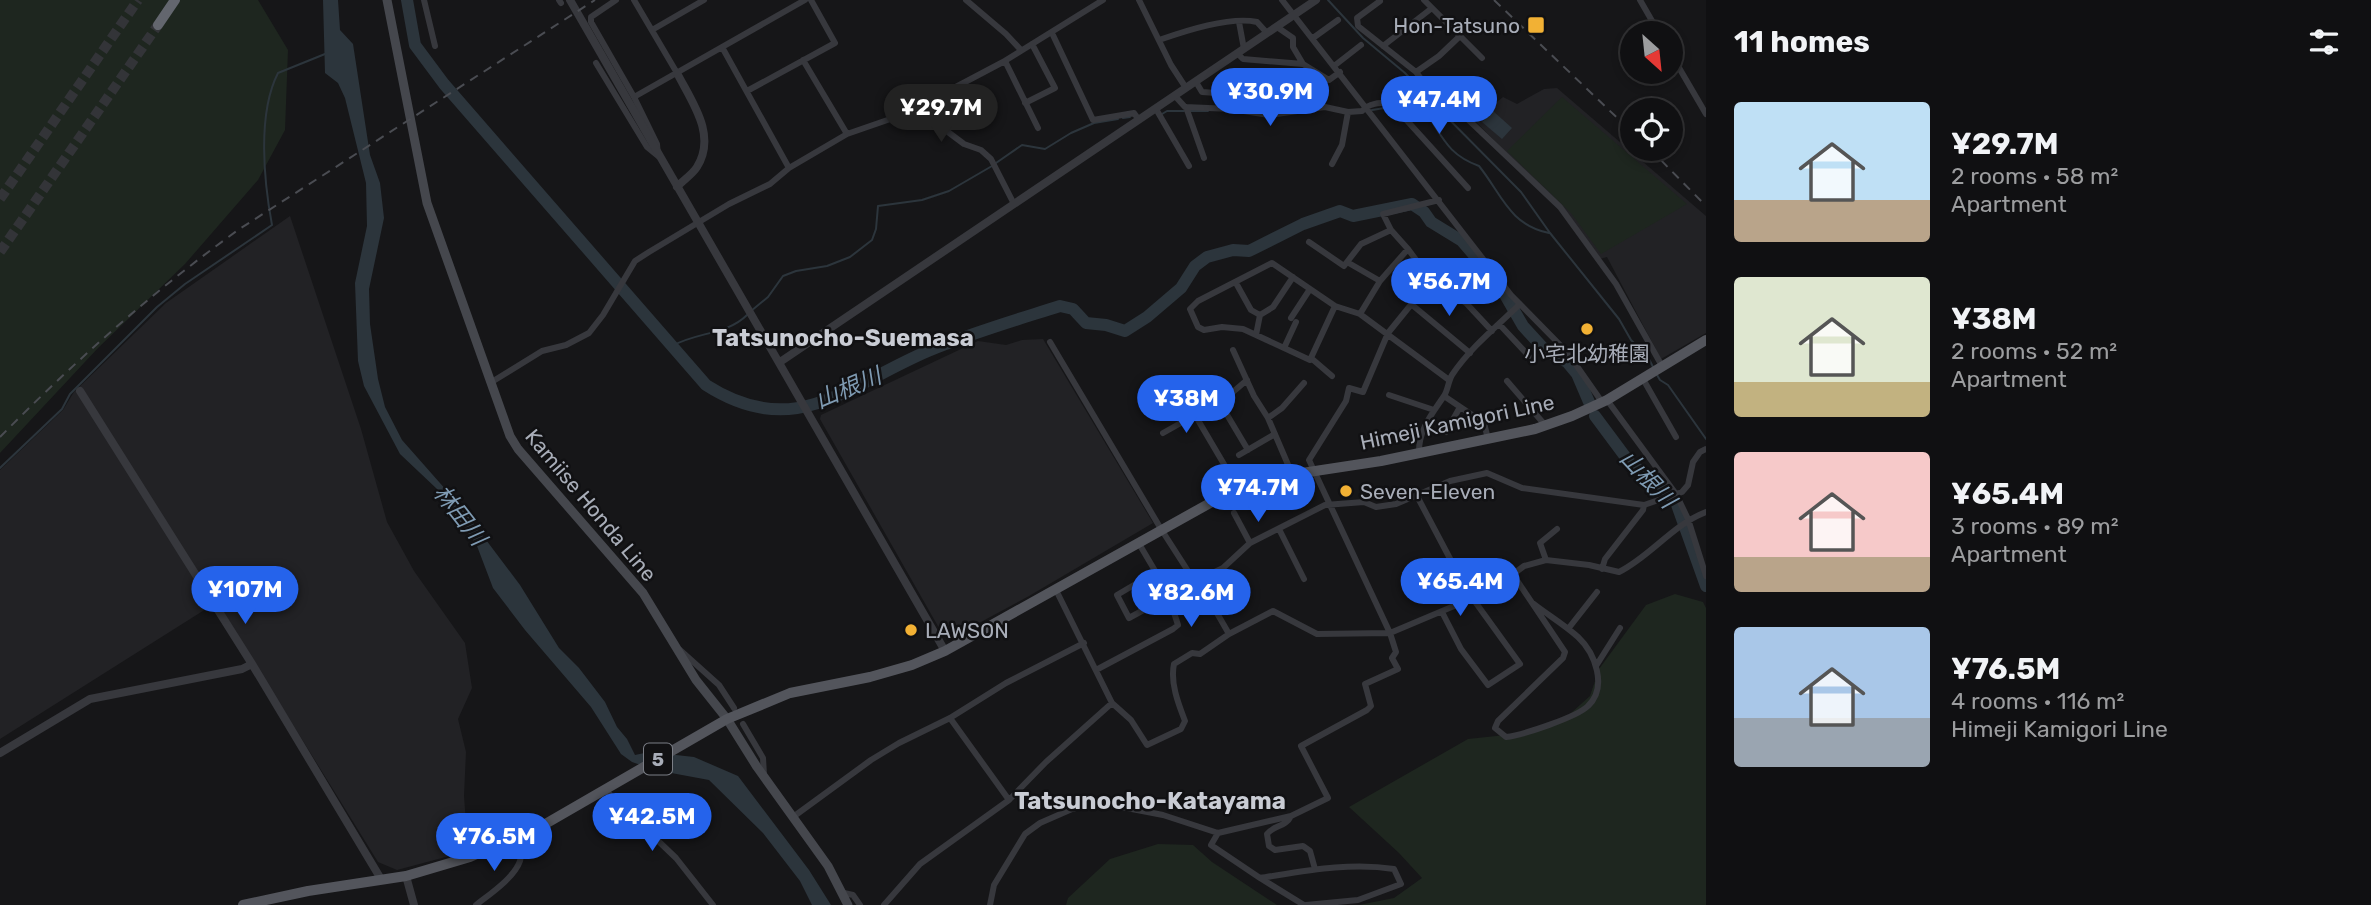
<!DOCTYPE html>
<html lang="en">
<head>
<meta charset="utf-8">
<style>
  body { margin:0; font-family:Rubik,"Noto Sans JP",sans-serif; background:#19191b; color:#f1f3f6; height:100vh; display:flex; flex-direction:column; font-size:26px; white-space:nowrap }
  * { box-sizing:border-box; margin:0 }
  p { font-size:23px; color:#9c9d9f }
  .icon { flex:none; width:38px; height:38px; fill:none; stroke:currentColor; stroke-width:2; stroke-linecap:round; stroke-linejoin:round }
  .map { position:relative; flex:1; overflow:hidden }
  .side { display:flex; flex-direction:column; background:#101012; width:665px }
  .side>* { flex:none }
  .needle { width:46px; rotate:153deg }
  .buttons { position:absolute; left:1620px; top:21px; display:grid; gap:14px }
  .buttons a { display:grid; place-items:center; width:63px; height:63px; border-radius:50%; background:#101012; box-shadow:0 4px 10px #0003,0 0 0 2px #303032; font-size:35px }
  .price { position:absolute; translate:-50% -60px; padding:0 16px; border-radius:24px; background:#2563eb; color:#fff; font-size:23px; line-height:46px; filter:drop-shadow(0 2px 4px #0008) }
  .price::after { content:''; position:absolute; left:50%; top:42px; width:21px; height:16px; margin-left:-10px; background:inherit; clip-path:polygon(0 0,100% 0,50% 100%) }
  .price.selected { background:#222; color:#fff }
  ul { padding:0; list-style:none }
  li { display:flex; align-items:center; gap:21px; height:175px; padding:0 28px }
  li span { display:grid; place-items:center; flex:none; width:196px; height:140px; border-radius:7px; color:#555 }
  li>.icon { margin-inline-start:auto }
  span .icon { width:84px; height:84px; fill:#fffc; stroke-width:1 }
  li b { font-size:30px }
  h2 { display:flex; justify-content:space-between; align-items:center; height:84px; padding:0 28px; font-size:30px }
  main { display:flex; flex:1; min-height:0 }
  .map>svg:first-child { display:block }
  .built { fill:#222225 }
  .green { fill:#1e261f }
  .water { fill:#2c353c }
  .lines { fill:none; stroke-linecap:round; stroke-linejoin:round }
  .stream { stroke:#2c353c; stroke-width:2 }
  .river { stroke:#2c353c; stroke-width:12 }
  .motorway-tunnel { stroke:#333438; stroke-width:10; stroke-dasharray:10 5; stroke-linecap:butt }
  .minor { stroke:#37383d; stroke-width:6 }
  .tertiary { stroke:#37383d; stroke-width:8 }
  .secondary { stroke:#45474d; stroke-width:9 }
  .primary { stroke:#53555c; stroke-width:10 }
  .motorway { stroke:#63666e; stroke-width:10 }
  .rail { stroke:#4a4c52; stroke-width:2; stroke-dasharray:9 7; stroke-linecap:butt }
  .poi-dot { fill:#f2b134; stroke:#111113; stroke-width:2.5 }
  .labels { text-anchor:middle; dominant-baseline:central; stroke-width:5; stroke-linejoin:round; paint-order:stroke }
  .shield { fill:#111113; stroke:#7b7e86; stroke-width:2 }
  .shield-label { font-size:19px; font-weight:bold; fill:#a8adb8 }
  .poi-label { font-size:21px; fill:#a8adb8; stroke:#111113; text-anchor:start }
  .street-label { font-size:21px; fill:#a8adb8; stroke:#111113 }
  .water-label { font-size:23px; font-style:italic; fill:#7f9bb3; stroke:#111113 }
  .quarter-label { font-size:24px; font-weight:bold; fill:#c9ccd4; stroke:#111113 }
</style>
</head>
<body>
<main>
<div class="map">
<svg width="1706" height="905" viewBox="0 0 1706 905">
  <rect width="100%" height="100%" fill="#161618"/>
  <path class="built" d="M1557 88 1706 216V333L1661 359 1607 257 1600 259 1569 215 1474 120 1503 97 1517 104 1544 89Z
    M290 216 361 429 387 522 414 571 465 643 472 688 458 719 466 752 464 796 468 851 397 870 378 862 217 602 0 739V470L63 410 74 392 166 303Z
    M1043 339 1153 523 1029 596 953 637 943 635 820 419 821 415 978 341 1006 345 1022 340Z"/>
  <path class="green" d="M0 0H258L288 50 285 130 258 180 185 264 98 348 0 453Z
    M1562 97 1687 204 1601 254 1571 213 1507 151Z
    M1675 594 1703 602 1706 608V905H1359L1394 898 1422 878 1399 853 1349 807 1468 739 1525 733 1561 722 1590 696 1599 669 1646 605Z
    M1158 844 1193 845 1212 862 1277 905H1066L1068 898 1110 859Z"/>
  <path class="water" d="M323 0H338L340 30 353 44 370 155 380 183 384 218 369 289 370 324 378 379 385 407 402 440 462 508 520 585 559 648 579 668 605 702 617 727 627 739 635 755 649 752 694 757 738 776 809 870 831 905H812L800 881 763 833 709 780 655 770 632 762 621 754 591 707 525 630 493 588 477 546 437 489 400 454 364 386 358 361 355 283 367 226 366 183 345 98 338 83 325 73Z
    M1493 111 1512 128 1502 139 1482 122Z"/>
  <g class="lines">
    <path class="stream" d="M1328 0 1363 38 1405 73 1420 89
      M1423 93 1521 192 1550 233 1619 319 1631 340 1648 357 1653 367
      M1396 107 1415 103 1422 107C1443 136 1446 154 1479 166 1501 193 1509 225 1549 233
      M1372 110 1391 107
      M1189 111H1208
      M1162 114 1167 111H1184
      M1123 118 1130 117
      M996 163 1022 145 1045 149 1071 133 1094 123 1118 119
      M751 311 768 297 783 276 796 271 827 266 850 257 872 240 876 229 878 206 922 200 949 191 992 166
      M672 346C696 332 727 335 747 315
      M1657 375 1660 380 1668 385 1706 439
      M0 468 62 409 70 394 157 307 185 284 272 225C264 182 257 114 278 73L325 54"/>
    <path class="river" d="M407 0 415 45 444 84 706 385C795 442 846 386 928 351 971 333 1016 320 1060 306L1073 309 1086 323 1106 325 1125 331 1147 317 1181 288 1195 266 1207 257 1233 250 1249 251 1303 224 1340 211 1353 216 1412 204 1424 212 1431 222 1462 241 1474 255 1478 265 1485 273 1500 286 1523 326 1545 350 1567 362 1577 374 1589 402
      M1595 416 1630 463 1667 492 1676 502 1706 586"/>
    <path class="motorway-tunnel" d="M0 199 138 0
      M0 252 158 25"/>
    <path class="minor" d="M424 0 435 46
      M559 0 561 3
      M616 0 591 17V22L634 97
      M634 0 677 73
      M966 0 1006 34 1021 50
      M1139 0 1171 65 1186 88
      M1282 0 1511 295 1567 352 1602 402
      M1424 0 1482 58
      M1640 0 1659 33
      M1380 1 1357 18 1358 26 1416 72 1425 84H1435L1457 109 1560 207 1616 284 1662 366
      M1239 22 1244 49
      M1277 27 1293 38V47L1303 64
      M652 30 704 0
      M1052 33 1093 120 1134 113 1139 120
      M1313 38 1338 20
      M1159 40C1185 31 1230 16 1257 22L1267 33
      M1383 46 1432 8
      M722 47 789 168
      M1237 53 1243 59 1303 64 1329 80 1340 72
      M1671 54 1706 114
      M803 60 847 134
      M1005 61 1038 128
      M596 63 647 147 658 156 657 144 634 97 805 0
      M1334 66 1361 45
      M1416 72 1439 56 1460 36
      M1196 82 1202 92 1230 94 1231 109
      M747 91 835 43 811 0
      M1260 93 1262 114
      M1175 96 1185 107 1231 109 1269 115 1325 107 1348 112 1362 111C1374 97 1396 107 1412 100 1418 97 1424 90 1429 85
      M1025 103 1055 88 1032 44
      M1391 103 1468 188
      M1186 107 1204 158
      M1156 109 1189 166
      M899 116 940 126 964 144 981 150 991 159 1014 204
      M1332 164 1342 145 1348 112
      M1439 200 1383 214 1391 230 1408 249 1431 280 1466 303 1492 331
      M1309 242 1344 266 1347 262
      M1408 249 1380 281 1360 314 1449 380
      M1380 281 1347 262 1361 244 1391 230
      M1236 283 1251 310 1260 315
      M1411 304 1470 353
      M1335 306 1310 360 1243 329 1222 327 1204 330 1198 327 1190 309 1198 301 1272 263 1335 306 1360 314
      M1291 318 1310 289
      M1499 324 1529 356
      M1256 335 1260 315 1273 307 1293 277
      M1050 342 1161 529 1188 571 1198 580 1229 634
      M1284 348 1296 322
      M1233 350 1254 396 1268 418 1292 474
      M1311 358 1332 376
      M1643 379 1676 437
      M1247 380 1220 403 1248 450
      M1507 381 1545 425
      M1180 382 1195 415 1238 488
      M490 383 542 351 566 345 589 333 603 315 635 261 649 252 729 204 770 184 789 168 847 134 899 116 933 99 1003 62 1103 0
      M1389 395 1434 410
      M1444 396 1484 423 1488 439
      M1607 400 1676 494 1688 519 1706 576
      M1153 415 1186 396
      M1268 418 1282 408 1304 383
      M1446 432 1460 407
      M1163 433 1195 415
      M1419 454C1418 430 1432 414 1444 396 1448 390 1448 382 1452 375 1470 348 1496 327 1520 304
      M1239 455 1275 434
      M1417 496 1456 570 1464 575 1476 603 1520 664 1488 685 1461 649 1442 612
      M1234 513 1250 543
      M1279 529 1304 579
      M1546 560 1540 543 1557 529
      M1602 569 1605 559 1643 510 1644 505
      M1156 572 1117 595 1129 618 1169 596
      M1512 573 1565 652 1563 658 1498 721 1495 728 1506 737C1523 735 1577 717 1588 706 1608 687 1595 653 1578 637 1565 625 1548 615 1534 604
      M1198 580 1223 568 1250 543 1325 505 1364 502 1376 507 1396 504 1450 481 1487 473 1522 488 1644 505 1682 492 1688 485 1693 462 1700 452 1706 449
      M1056 590 1112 703 1131 720 1147 745 1181 729 1185 721C1178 703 1170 682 1174 664L1192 653 1200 654 1229 634 1273 611 1317 634 1390 633 1492 590 1524 566 1546 560 1589 565 1619 572C1651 556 1672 525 1706 512
      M1568 629 1597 592
      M680 650 719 685 734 708
      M1596 666 1620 628
      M1096 670 1173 629 1178 625 1167 591 1138 542
      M950 718 1009 800
      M743 724 763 758 764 775
      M605 790 676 858 713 905
      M1291 816C1286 827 1274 825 1267 834L1269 846 1275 850 1303 846 1310 851 1315 869
      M793 817 871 760 899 743 950 718 1006 683 1084 643
      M1218 833 1211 845 1260 878
      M844 893 853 895 860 905
      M476 905C490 894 514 878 520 861 522 853 517 845 514 839
      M884 905 920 864 1009 800 1046 762 1112 703
      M990 905 994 885 1025 834 1040 823 1072 809 1088 805 1106 804 1163 815 1218 833 1291 816 1328 798 1301 746 1367 710 1371 706 1365 684 1398 669 1392 658 1396 652 1390 633 1309 460 1346 401 1349 388 1363 392 1388 333 1431 280
      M1304 905 1260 878C1305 871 1349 862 1394 869L1401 884 1358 900 1306 905"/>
    <path class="tertiary" d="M570 0 945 651
      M677 187C683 180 692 175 697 167 717 135 692 102 677 73
      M780 362 1316 0
      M80 391 252 664 381 879
      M0 753 90 699 242 669 252 664
      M406 876 414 905"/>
    <path class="secondary" d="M387 0 427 203 510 436 518 449 643 593 696 680 727 719 757 767 828 866 848 905"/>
    <path class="primary" d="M243 905 308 891 406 876 470 857 547 823 727 719 790 693 870 677 912 665 945 651 1228 493 1263 479 1381 461 1535 429 1572 416 1607 400 1706 340"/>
    <path class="motorway" d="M158 25 175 0"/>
    <path class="rail" d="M1494 0 1633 133
      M1650 149 1706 206
      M0 437C74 362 152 292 238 230L595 0"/>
  </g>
  <g class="poi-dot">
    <rect x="1527" y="16" width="18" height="18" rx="3.5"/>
    <circle cx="1587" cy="329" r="7"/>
    <circle cx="1346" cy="491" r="7"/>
    <circle cx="911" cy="630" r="7"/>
  </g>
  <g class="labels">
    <rect class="shield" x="644" y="743.5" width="28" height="31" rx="5"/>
    <g class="shield-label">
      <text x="658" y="759">5</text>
    </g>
    <g class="poi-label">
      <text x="1520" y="25" text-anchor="end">Hon-Tatsuno</text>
      <text x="1587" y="353" text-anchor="middle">小宅北幼稚園</text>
      <text x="1360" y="491">Seven-Eleven</text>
      <text x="925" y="630">LAWSON</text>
    </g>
    <g class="street-label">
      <text transform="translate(1457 422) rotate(-12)">Himeji Kamigori Line</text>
      <text transform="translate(591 505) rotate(50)">Kamiise Honda Line</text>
    </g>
    <g class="water-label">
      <text transform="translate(848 388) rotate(-23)">山根川</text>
      <text transform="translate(1648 479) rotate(47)">山根川</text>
      <text transform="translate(460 515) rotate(52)">林田川</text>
    </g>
    <g class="quarter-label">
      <text x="843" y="338">Tatsunocho-Suemasa</text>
      <text x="1150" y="801">Tatsunocho-Katayama</text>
    </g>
  </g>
</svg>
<div class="buttons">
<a><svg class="needle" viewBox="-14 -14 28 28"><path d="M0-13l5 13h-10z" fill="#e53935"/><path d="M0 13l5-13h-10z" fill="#9c9d9f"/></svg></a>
<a><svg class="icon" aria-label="locate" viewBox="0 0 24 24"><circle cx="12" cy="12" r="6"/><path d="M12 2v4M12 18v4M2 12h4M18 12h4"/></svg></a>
</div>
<b class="price" style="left:1270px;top:128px">¥30.9M</b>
<b class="price" style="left:1439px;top:136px">¥47.4M</b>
<b class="price selected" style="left:941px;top:144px">¥29.7M</b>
<b class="price" style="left:1449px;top:318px">¥56.7M</b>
<b class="price" style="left:1186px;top:435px">¥38M</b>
<b class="price" style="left:1258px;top:524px">¥74.7M</b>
<b class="price" style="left:1460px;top:618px">¥65.4M</b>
<b class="price" style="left:245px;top:626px">¥107M</b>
<b class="price" style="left:1191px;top:629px">¥82.6M</b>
<b class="price" style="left:652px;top:853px">¥42.5M</b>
<b class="price" style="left:494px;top:873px">¥76.5M</b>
</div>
<section class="side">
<h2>11 homes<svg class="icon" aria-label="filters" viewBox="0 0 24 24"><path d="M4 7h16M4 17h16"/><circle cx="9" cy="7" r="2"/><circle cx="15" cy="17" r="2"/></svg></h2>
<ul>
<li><span style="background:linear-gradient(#bfe0f5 70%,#b9a48a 0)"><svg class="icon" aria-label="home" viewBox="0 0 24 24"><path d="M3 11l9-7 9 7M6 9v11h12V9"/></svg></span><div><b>¥29.7M</b><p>2 rooms · 58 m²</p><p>Apartment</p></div></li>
<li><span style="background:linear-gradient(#dfe7d0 75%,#c2b280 0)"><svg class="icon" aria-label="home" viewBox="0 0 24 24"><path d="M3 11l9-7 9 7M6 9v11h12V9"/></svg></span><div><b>¥38M</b><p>2 rooms · 52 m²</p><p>Apartment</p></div></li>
<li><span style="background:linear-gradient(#f6c9c9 75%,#b9a48a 0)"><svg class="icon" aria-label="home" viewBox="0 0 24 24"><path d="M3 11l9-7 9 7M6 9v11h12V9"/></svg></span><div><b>¥65.4M</b><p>3 rooms · 89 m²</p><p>Apartment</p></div></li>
<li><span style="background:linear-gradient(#a9c7e8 65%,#9aa5b1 0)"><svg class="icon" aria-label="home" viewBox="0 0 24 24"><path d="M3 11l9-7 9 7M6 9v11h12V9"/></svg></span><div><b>¥76.5M</b><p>4 rooms · 116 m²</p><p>Himeji Kamigori Line</p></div></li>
</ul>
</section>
</main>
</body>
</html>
